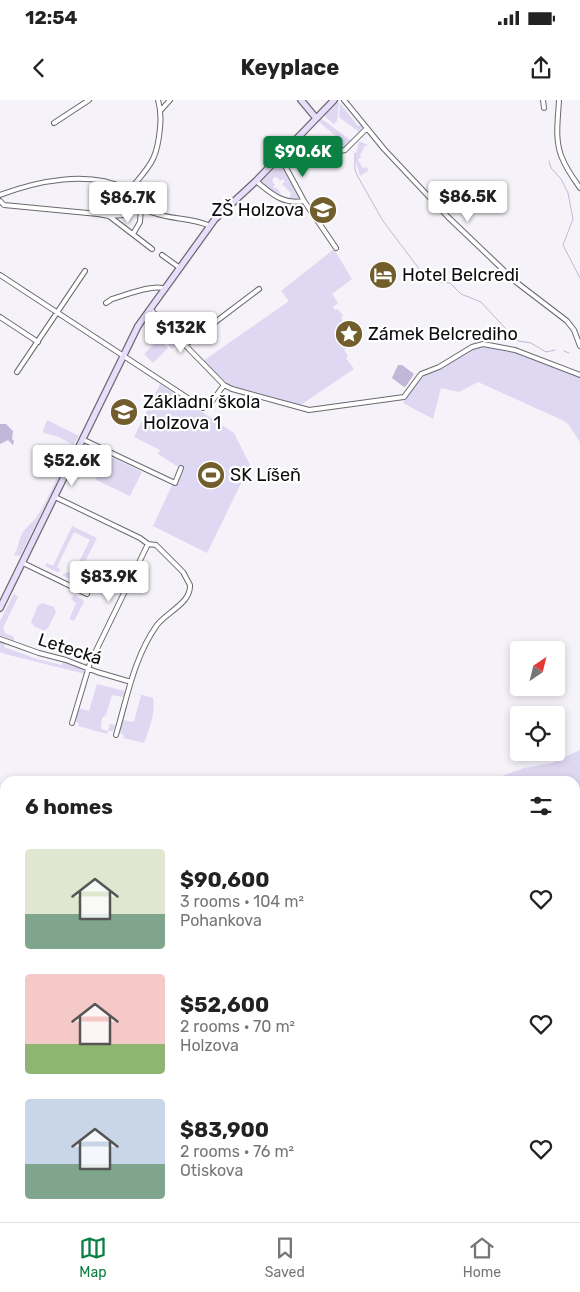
<!DOCTYPE html>
<html lang="en">
<head>
<meta charset="utf-8">
<style>
  body { margin:0; font-family:Rubik,sans-serif; background:#f2f2f2; color:#222; height:100vh; display:flex; flex-direction:column; font-size:19px; white-space:nowrap }
  * { box-sizing:border-box; margin:0 }
  p { font-size:16px; color:#767676 }
  .icon { flex:none; width:28px; height:28px; fill:none; stroke:currentColor; stroke-width:2; stroke-linecap:round; stroke-linejoin:round }
  .map { position:relative; flex:1; overflow:hidden }
  .sheet { position:absolute; left:0px; top:676px; width:580px; height:446px; display:flex; flex-direction:column; background:#fff; border-radius:15px 15px 0 0; box-shadow:0 2px 8px #0003 }
  .sheet>* { flex:none }
  .needle { width:32px; rotate:35deg }
  .tools { position:absolute; left:510px; top:541px; display:grid; gap:10px }
  .tools a { display:grid; place-items:center; width:55px; height:55px; border-radius:5px; background:#fff; box-shadow:0 2px 8px #0003; font-size:25px }
  .price { position:absolute; translate:-50% -42px; padding:0 11px; border-radius:5px; background:#fff; color:#222; font-size:16px; line-height:32px; filter:drop-shadow(0 1px 2px #0008) }
  .price::after { content:''; position:absolute; left:50%; top:30px; width:15px; height:11px; margin-left:-8px; background:inherit; clip-path:polygon(0 0,100% 0,50% 100%) }
  .price.active { background:#0b8043; color:#fff }
  ul { padding:0; list-style:none }
  li { display:flex; align-items:center; gap:15px; height:125px; padding:0 25px }
  li span { display:grid; place-items:center; flex:none; width:140px; height:100px; border-radius:5px; color:#555 }
  li>.icon { margin-inline-start:auto }
  span .icon { width:60px; height:60px; fill:#fffc; stroke-width:1 }
  li b { font-size:21px }
  h2 { display:flex; justify-content:space-between; align-items:center; height:60px; padding:0 25px; font-size:21px }
  .status { display:flex; justify-content:space-between; align-items:center; height:35px; padding:0 25px; background:#fff; direction:ltr }
  .status svg { height:14px; fill:currentColor }
  header { display:flex; justify-content:space-between; align-items:center; height:65px; padding:0 25px; background:#fff; font-size:22px; font-weight:700 }
  .tabs { display:flex; justify-content:space-around; align-items:center; height:70px; border-top:1px solid #e0e0e0; background:#fff; font-size:14px; color:#767676 }
  .tabs a { display:grid; justify-items:center; gap:2px }
  .tabs .active { color:#0b8043 }
  .map>svg:first-child { display:block }
  .green { fill:#dfd8f2; fill-rule:evenodd }
  .water { fill:#c0b7d9 }
  .lines { fill:none; stroke-linecap:round; stroke-linejoin:round }
  .stream { stroke:#c0b7d9; stroke-width:1 }
  .street-casing { stroke:#6b696e; stroke-width:6 }
  .secondary-casing { stroke:#6b696e; stroke-width:8 }
  .street { stroke:#fff; stroke-width:4 }
  .secondary { stroke:#e8defb; stroke-width:5.5 }
  .labels { text-anchor:middle; dominant-baseline:central; stroke-width:4.5; stroke-linejoin:round; paint-order:stroke }
  .poi-label { font-size:18px; fill:#0d0c0e; stroke:#fff; text-anchor:start }
  .street-label { font-size:18px; fill:#0d0c0e; stroke:#fff }
</style>
</head>
<body>
<div class="status"><b>12:54</b><svg viewBox="0 0 49 12"><path d="M0 12V9h3v3zM5 12V6h3v6zM10 12V3h3v9zM15 12V0h3v12zM26 1h20v11H26zM47 4h2v5h-2z"/></svg></div>
<header><svg class="icon" aria-label="back" viewBox="0 0 24 24"><path d="M15 5l-7 7 7 7"/></svg>Keyplace<svg class="icon" aria-label="share" viewBox="0 0 24 24"><path d="M12 15V3M7 8l5-5 5 5M5 13v7h14v-7"/></svg></header>
<div class="map">
<svg width="580" height="1122" viewBox="0 0 580 1122">
  <rect width="100%" height="100%" fill="#f5f3f9"/>
  <path class="green" d="M339 2 337 21 334 24 324 16 336 3Z
    M340 3 358 26 360 25 362 27 359 32 339 17Z
    M321 18 350 40 353 38 344 50 336 51 328 45 336 36 319 22Z
    M305 38 321 51 324 48 327 53 290 60 288 57 296 47 298 48Z
    M359 41 368 45 363 47 364 49 360 55 361 57 358 60 363 68 366 67 369 70 360 76 355 58Z
    M278 65C288 67 295 87 300 97L298 100 282 99 262 83 261 81ZM275 77 278 78 280 81 283 79 285 81 282 84 291 93 290 97 284 99 278 89 273 87 275 85 272 80Z
    M334 149 352 179 332 194 338 203 333 207 335 210 338 209 343 216 341 217 353 242 344 250 348 256 346 258 354 269 299 306 262 296 229 285 203 261 289 201 281 191Z
    M168 230 180 242 172 249 161 237Z
    M159 239 168 248 153 263 144 254Z
    M480 246 514 252 580 276V342L568 324 564 321 478 282 459 292 441 288 433 319 403 303 418 279 470 250Z
    M160 284 234 333 250 365 207 453 153 426 180 368 158 354 160 350 134 337Z
    M47 320 79 336 73 345 59 337 44 333 43 331Z
    M68 349H71L72 352 20 456 14 455C19 448 18 440 22 434 25 428 31 424 35 419 48 401 61 370 68 349Z
    M114 358 142 372 130 396 96 380 97 377 94 375V371L88 366 92 363 106 370 110 365 111 360Z
    M72 426 97 438 77 477 86 487 62 475 68 472 73 474 90 440 74 432 57 467 61 471 57 472 45 466 47 463 53 466Z
    M14 493 18 497 3 528 5 533 14 537V541L0 535V521Z
    M74 495 82 499 84 502 74 521 70 519V517L76 503 71 499Z
    M42 503 54 507 56 512 48 528 44 531 34 526 31 522 38 505Z
    M0 542 5 543 4 547 37 559 62 565 63 561 84 569 85 574 5 554 0 552Z
    M97 584 125 591 123 597 112 595 106 615 102 618 101 629 108 631 110 624 115 625 113 631H108L107 634 78 626 79 624 75 620 78 608 89 611Z
    M131 592 153 598C156 611 149 630 144 643L123 638 124 636 120 632 123 620 134 622 141 595Z
    M580 650V771L575 770V681H499L502 676 524 668 552 663Z"/>
  <path class="water" d="M398 265H402L414 274 406 286 404 287 392 278Z
    M0 324H6L13 331 12 339 14 341 13 345 8 340 0 344Z"/>
  <g class="lines">
    <path class="stream" d="M355 53V70L358 77 383 121 426 178 430 181 450 183 461 194 481 202 506 229 504 235 507 239 531 243 546 252 555 250
      M549 61 551 68 561 79 568 93 573 119 563 145 580 178
      M564 251 569 253"/>
    <defs>
      <path id="street" d="M344 0 384 49 448 117 516 182 567 221 574 230 580 246
        M543 0 544 8
        M559 0C558 20 554 42 563 60 567 70 574 79 580 88
        M161 10 170 0
        M54 23 89 0
        M278 58 284 64 304 101 336 148
        M284 64 345 50 367 28
        M256 81C272 94 283 105 304 101
        M129 91C149 66 157 62 160 28 161 18 161 10 158 0
        M0 95C37 81 89 70 126 89 133 93 135 102 141 107 144 109 150 112 154 113 172 120 192 117 210 126
        M0 101 4 105 98 114 109 116 152 149
        M109 116 125 115 141 107 140 122 133 134
        M162 155 180 168
        M0 175 203 308 210 304 224 285
        M106 203 112 199C123 196 155 183 165 189
        M150 209 224 285 232 289 309 310 404 297 421 274 439 267 472 247 483 244 515 250 580 275
        M0 217 38 242
        M185 245 259 189
        M17 272 85 171
        M84 340 175 383 181 368
        M55 397 140 438 148 444 156 445 183 472 190 485C191 503 167 512 157 525 134 557 127 598 116 635
        M23 463 87 494
        M0 539 39 553 66 560 97 572 131 582
        M72 623 90 563 148 444"/>
      <path id="secondary" d="M301 0 316 18
        M0 508 138 226 215 119 256 81 334 0"/>
    </defs>
    <use href="#street" class="street-casing"/>
    <use href="#secondary" class="secondary-casing"/>
    <use href="#street" class="street"/>
    <use href="#secondary" class="secondary"/>
  </g>
  <defs>
    <symbol id="school-disc" viewBox="-11 -11 22 22"><circle r="9.5" fill="#725e2d" stroke="#fff"/><path d="M0-5L7-2L0 1L-7-2ZM-4 1L0 2.5L4 1V4Q0 6-4 4Z" fill="#fff"/></symbol>
    <symbol id="hotel-disc" viewBox="-11 -11 22 22"><circle r="9.5" fill="#725e2d" stroke="#fff"/><path d="M-6-4.5h1.5V1H6V5H4.5V3h-9V5H-6ZM-4 0a1.8 1.8 0 1 1 3.6 0ZM.5 0V-2.5h3Q6-2.5 6 0Z" fill="#fff"/></symbol>
    <symbol id="sight-disc" viewBox="-11 -11 22 22"><circle r="9.5" fill="#725e2d" stroke="#fff"/><path d="M0-6L1.8-2.2L6-1.7L2.9 1.2L3.7 5.4L0 3.3L-3.7 5.4L-2.9 1.2L-6-1.7L-1.8-2.2Z" fill="#fff"/></symbol>
    <symbol id="stadium-disc" viewBox="-11 -11 22 22"><circle r="9.5" fill="#725e2d" stroke="#fff"/><path d="M0-5a6.5 5 0 1 0 0 10a6.5 5 0 1 0 0-10ZM-3.5-1.8h7v3.6h-7Z" fill="#fff"/></symbol>
  </defs>
  <g fill-rule="evenodd">
    <use href="#school-disc" x="307" y="94" width="32" height="32"/>
    <use href="#hotel-disc" x="367" y="159" width="32" height="32"/>
    <use href="#sight-disc" x="333" y="218" width="32" height="32"/>
    <use href="#school-disc" x="108" y="296" width="32" height="32"/>
    <use href="#stadium-disc" x="195" y="359" width="32" height="32"/>
  </g>
  <g class="labels">
    <g class="poi-label">
      <text x="304" y="110" text-anchor="end">ZŠ Holzova</text>
      <text x="402" y="175">Hotel Belcredi</text>
      <text x="368" y="234">Zámek Belcrediho</text>
      <text x="143" y="302">Základní škola<tspan x="143" dy="21">Holzova 1</tspan></text>
      <text x="230" y="375">SK Líšeň</text>
    </g>
    <g class="street-label">
      <text transform="translate(70 549) rotate(18)">Letecká</text>
    </g>
  </g>
</svg>
<div class="tools">
<a><svg class="needle" viewBox="-14 -14 28 28"><path d="M0-13l5 13h-10z" fill="#e53935"/><path d="M0 13l5-13h-10z" fill="#767676"/></svg></a>
<a><svg class="icon" aria-label="locate" viewBox="0 0 24 24"><circle cx="12" cy="12" r="6"/><path d="M12 2v4M12 18v4M2 12h4M18 12h4"/></svg></a>
</div>
<b class="price active" style="left:303px;top:78px">$90.6K</b>
<b class="price" style="left:468px;top:123px">$86.5K</b>
<b class="price" style="left:128px;top:124px">$86.7K</b>
<b class="price" style="left:181px;top:254px">$132K</b>
<b class="price" style="left:72px;top:387px">$52.6K</b>
<b class="price" style="left:109px;top:503px">$83.9K</b>
<section class="sheet">
<h2>6 homes<svg class="icon" aria-label="filters" viewBox="0 0 24 24"><path d="M4 7h16M4 17h16"/><circle cx="9" cy="7" r="2"/><circle cx="15" cy="17" r="2"/></svg></h2>
<ul>
<li><span style="background:linear-gradient(#dfe7d0 65%,#7fa58c 0)"><svg class="icon" aria-label="home" viewBox="0 0 24 24"><path d="M3 11l9-7 9 7M6 9v11h12V9"/></svg></span><div><b>$90,600</b><p>3 rooms · 104 m²</p><p>Pohankova</p></div><svg class="icon" aria-label="heart" viewBox="0 0 24 24"><path d="M12 20l-8-8c-3-5 5-10 8-4 3-6 11-1 8 4z"/></svg></li>
<li><span style="background:linear-gradient(#f6c9c9 70%,#8fb573 0)"><svg class="icon" aria-label="home" viewBox="0 0 24 24"><path d="M3 11l9-7 9 7M6 9v11h12V9"/></svg></span><div><b>$52,600</b><p>2 rooms · 70 m²</p><p>Holzova</p></div><svg class="icon" aria-label="heart" viewBox="0 0 24 24"><path d="M12 20l-8-8c-3-5 5-10 8-4 3-6 11-1 8 4z"/></svg></li>
<li><span style="background:linear-gradient(#c9d6e8 65%,#7fa58c 0)"><svg class="icon" aria-label="home" viewBox="0 0 24 24"><path d="M3 11l9-7 9 7M6 9v11h12V9"/></svg></span><div><b>$83,900</b><p>2 rooms · 76 m²</p><p>Otiskova</p></div><svg class="icon" aria-label="heart" viewBox="0 0 24 24"><path d="M12 20l-8-8c-3-5 5-10 8-4 3-6 11-1 8 4z"/></svg></li>
</ul>
</section>
</div>
<nav class="tabs">
<a class="active"><svg class="icon" aria-label="map" viewBox="0 0 24 24"><path d="M3 6l6-2 6 2 6-2v14l-6 2-6-2-6 2zM9 4v14M15 6v14"/></svg>Map</a>
<a><svg class="icon" aria-label="saved" viewBox="0 0 24 24"><path d="M7 4h10v16l-5-4-5 4z"/></svg>Saved</a>
<a><svg class="icon" aria-label="home" viewBox="0 0 24 24"><path d="M3 11l9-7 9 7M6 9v11h12V9"/></svg>Home</a>
</nav>
</body>
</html>
